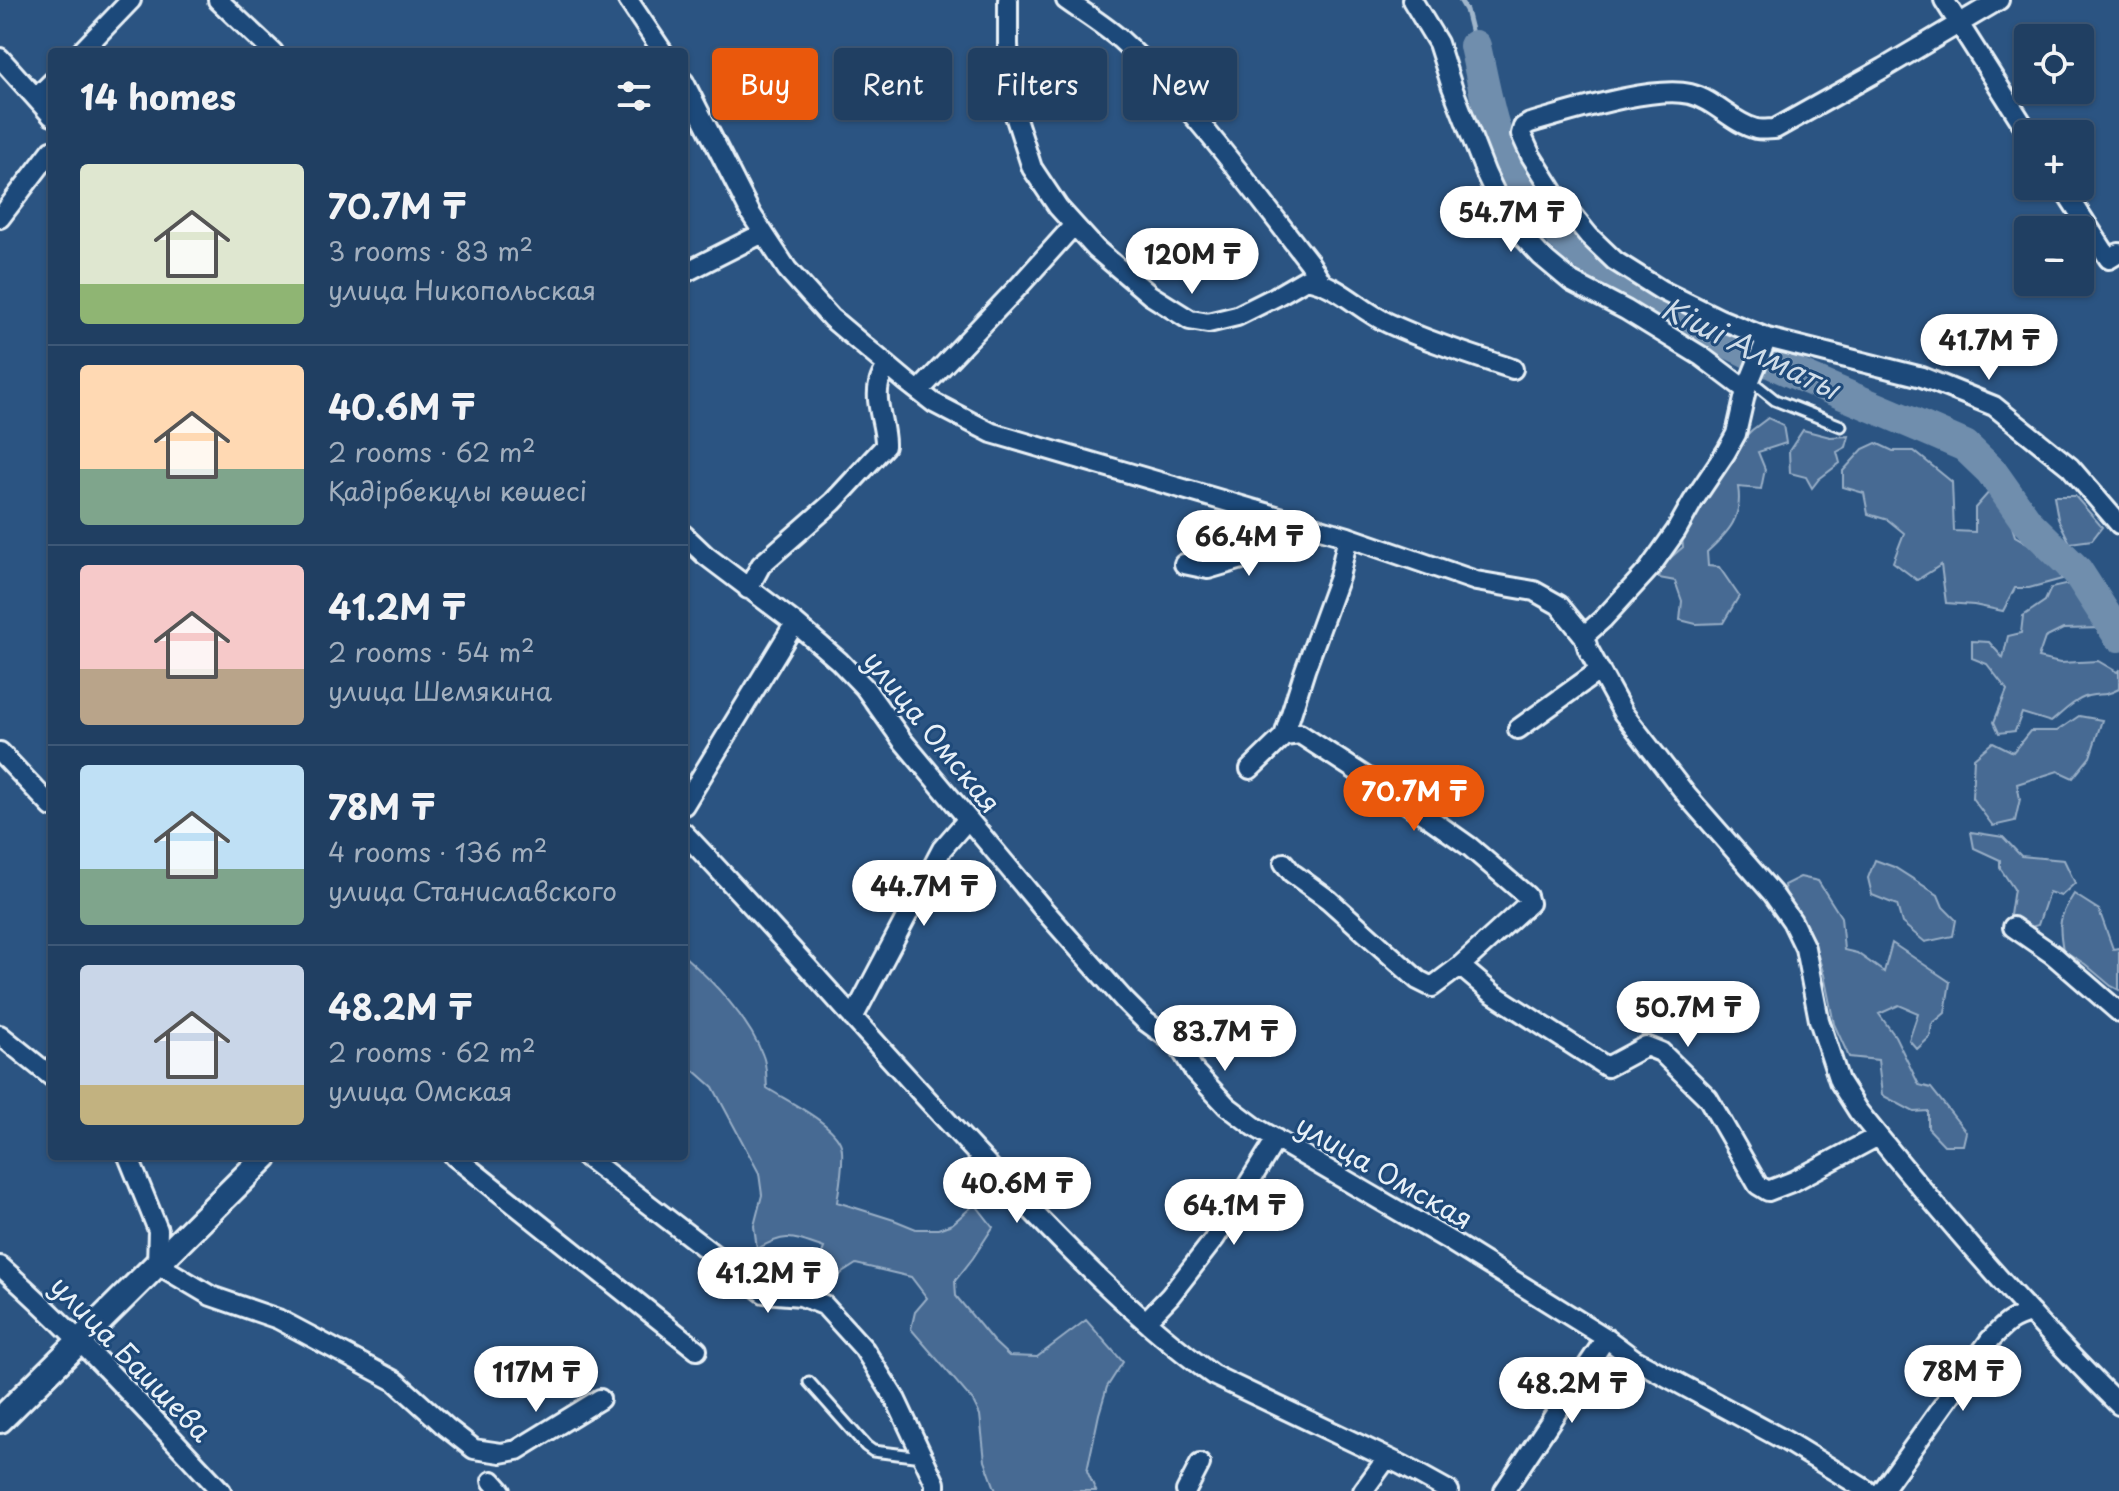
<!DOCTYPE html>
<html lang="en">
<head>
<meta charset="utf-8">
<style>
  body { margin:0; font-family:"Playpen Sans",sans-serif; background:#284668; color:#f1f3f6; height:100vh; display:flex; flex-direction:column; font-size:30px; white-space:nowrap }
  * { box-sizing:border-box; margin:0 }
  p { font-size:26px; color:#a2afbe }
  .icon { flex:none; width:44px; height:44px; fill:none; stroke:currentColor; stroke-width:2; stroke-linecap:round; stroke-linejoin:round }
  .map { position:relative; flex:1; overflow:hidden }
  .sheet { position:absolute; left:48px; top:48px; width:640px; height:1112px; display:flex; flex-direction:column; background:#203f62; border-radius:8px; box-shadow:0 2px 6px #0004,0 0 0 2px #3d5877 }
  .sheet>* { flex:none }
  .guide { position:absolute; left:712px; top:48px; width:760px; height:72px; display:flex; gap:16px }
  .tools { position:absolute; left:2014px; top:24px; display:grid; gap:16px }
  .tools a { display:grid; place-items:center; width:80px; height:80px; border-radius:8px; background:#203f62; box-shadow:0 2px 6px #0004,0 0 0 2px #3d5877; font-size:40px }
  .price { position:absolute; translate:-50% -68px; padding:0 18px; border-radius:28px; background:#fff; color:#222; font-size:26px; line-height:52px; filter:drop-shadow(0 2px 4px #0008) }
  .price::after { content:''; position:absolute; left:50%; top:48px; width:24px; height:18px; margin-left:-12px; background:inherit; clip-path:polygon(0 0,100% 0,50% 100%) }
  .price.selected { background:#ea580c; color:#fff }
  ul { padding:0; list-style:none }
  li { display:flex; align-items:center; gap:24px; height:200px; padding:0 32px }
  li+li { border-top:2px solid #3d5877 }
  li span { display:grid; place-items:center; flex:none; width:224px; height:160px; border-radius:8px; color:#555 }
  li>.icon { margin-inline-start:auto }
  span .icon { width:96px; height:96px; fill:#fffc; stroke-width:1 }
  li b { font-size:34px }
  h2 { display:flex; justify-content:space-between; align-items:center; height:96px; padding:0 32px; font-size:34px }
  .pill { padding:0 28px; border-radius:8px; background:#203f62; box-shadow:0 2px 6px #0004,0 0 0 2px #3d5877; font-size:28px; line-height:72px }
  .pill.selected { background:#ea580c; color:#fff }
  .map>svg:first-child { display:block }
  .green { fill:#476b93; stroke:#98aec6; stroke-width:2 }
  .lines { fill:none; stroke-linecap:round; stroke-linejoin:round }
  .stream { stroke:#a0b6cb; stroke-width:5 }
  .river { stroke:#708ead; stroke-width:32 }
  .lane-casing { stroke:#e8f1f8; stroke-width:15 }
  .street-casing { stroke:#e8f1f8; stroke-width:24 }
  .secondary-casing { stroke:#e8f1f8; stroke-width:30 }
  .lane { stroke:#1f4a7a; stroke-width:9 }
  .street { stroke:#1f4a7a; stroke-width:18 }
  .secondary { stroke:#1f4a7a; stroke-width:24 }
  .labels { text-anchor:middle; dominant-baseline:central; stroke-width:6; stroke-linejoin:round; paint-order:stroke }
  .street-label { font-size:28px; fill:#e8f1f8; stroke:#1f4a7a }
  .water-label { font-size:30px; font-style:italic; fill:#d0dde9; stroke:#1f4a7a }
</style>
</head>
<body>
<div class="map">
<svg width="2119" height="1491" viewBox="0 0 2119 1491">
  <rect width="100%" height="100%" fill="#2b5482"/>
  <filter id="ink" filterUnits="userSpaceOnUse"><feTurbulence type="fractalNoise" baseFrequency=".0125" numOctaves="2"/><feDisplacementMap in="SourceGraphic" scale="16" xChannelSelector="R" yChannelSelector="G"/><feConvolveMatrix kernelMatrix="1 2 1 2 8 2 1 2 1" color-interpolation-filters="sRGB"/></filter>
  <g filter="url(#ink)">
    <path class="green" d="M1768 418 1783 425 1786 443 1758 452 1765 469 1761 489 1738 487C1743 517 1729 532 1707 552L1708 566 1719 567 1739 596 1723 623 1696 624 1680 620 1682 601 1675 581 1659 578 1662 565 1683 547 1680 517 1707 473 1752 430Z
      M1803 430 1830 437 1849 436 1846 447 1837 452 1840 463 1819 479 1812 488 1806 477 1790 473 1789 451Z
      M1876 443 1893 451H1914L1952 482 1954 531 1975 532V508L1989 492 2005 504 2015 536 2050 556 2062 579 2029 588H2015L2003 611 1974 605 1946 603 1941 565 1917 580 1893 562 1904 533 1888 520 1868 514 1864 493 1843 487V471L1863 449Z
      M2054 496H2075L2102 527 2092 540 2070 543 2058 519Z
      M2069 584 2092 609 2102 628 2063 629 2045 638 2038 658 2060 663 2098 661 2117 672 2119 670V689C2103 697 2103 693 2088 696 2074 700 2062 713 2051 722L2022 713 2015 731 1999 733 1994 722 2007 690 1987 664 1972 658V641L1989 642 2003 658 2008 636 2021 633 2023 616 2045 601 2051 588Z
      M2079 716 2102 720 2090 757 2073 778 2058 771 2017 784 2020 799 2015 821 1993 826 1972 798 1974 758 1993 742 2013 752 2030 731H2057Z
      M1971 832 2003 837 2021 856 2064 860 2075 883 2061 896 2049 892 2038 925 2024 929 2010 915 2014 889 2000 868V860L1974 848Z
      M1875 860 1894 867 1938 895 1943 907 1956 920 1953 936 1925 942 1902 923 1897 905 1872 895 1868 878Z
      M1800 877 1818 881 1841 917 1844 950 1857 953 1884 972 1892 943 1950 982 1945 1013 1932 1024 1930 1037 1917 1049 1909 1040 1918 1013 1899 1005 1879 1014 1895 1036 1919 1085 1931 1088 1966 1132 1963 1145H1944L1928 1128V1111L1914 1112 1882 1095 1878 1060 1849 1057 1834 1024 1824 975 1813 939 1795 911 1787 902 1784 885Z
      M2074 894 2099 910 2113 949 2119 948V990L2111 986 2085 964 2063 950C2058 923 2059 917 2074 894Z
      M684 956C713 981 750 1020 763 1056 767 1066 766 1078 767 1088 787 1101 834 1123 841 1145 845 1157 839 1189 837 1202L894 1220 916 1229H938L952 1224 975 1204 993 1227 973 1258 955 1281 956 1296 993 1341 1009 1356 1037 1357 1086 1320 1123 1362 1107 1387 1099 1414 1087 1471 1096 1491H996L985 1461 980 1415 973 1401 911 1329 915 1312 927 1298 911 1277 856 1264 842 1273 830 1288 811 1281 824 1248C792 1237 787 1232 757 1249L754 1226 762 1195 759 1173 713 1087 695 1071 684 1070Z"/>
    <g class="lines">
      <path class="stream" d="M1460 0 1466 10 1475 46"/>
      <path class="river" d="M1475 46C1484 85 1491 133 1511 169 1527 200 1566 243 1594 265 1609 278 1629 287 1645 297 1746 359 1858 398 1965 446L1991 471 2027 522 2077 571 2119 636"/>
      <defs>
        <path id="lane" d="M1750 380 1775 400 1841 426
          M809 1382 866 1446 873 1451 922 1457"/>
        <path id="street" d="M218 0 273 52
          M628 0 663 52
          M1008 0V44L1011 103 1032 168 1058 207 1096 249 1150 295 1190 320 1208 323 1237 316 1275 297 1306 279C1338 284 1359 310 1388 323 1429 342 1471 355 1513 369
          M1066 0C1084 13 1104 25 1121 40 1191 104 1251 188 1309 262L1321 281
          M1412 0 1438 43 1452 87 1486 174 1509 222 1541 256 1572 282 1626 310 1701 356 1746 390
          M1944 0 2029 134
          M1999 0 1884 68 1775 129C1769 129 1762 130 1756 129 1732 123 1715 100 1690 94 1653 85 1570 112 1530 123L1523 127 1521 134 1531 156 1555 194 1589 236 1615 261 1661 290 1720 319 1767 338 1922 377 1994 406 2070 467 2119 524
          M81 52 131 0
          M0 58 52 116
          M684 82 751 214 787 269 831 318 907 382 934 403 992 433 1348 537 1476 581 1534 591 1559 605 1584 636 1588 649 1623 713 1688 797 1773 894 1792 921 1805 948 1819 1020 1839 1081 1858 1111C1940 1213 2026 1313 2119 1405
          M36 98 52 82
          M2062 186 2109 259 2119 253
          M0 218 52 150
          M684 273 763 233
          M919 391 1020 285 1074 225
          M684 535 705 555 795 623 839 661 865 688 902 740 1044 910 1124 1000 1145 1021 1178 1045 1195 1072 1227 1106 1255 1127 1450 1241 1606 1338 1634 1359 1786 1441 1868 1491
          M1184 564 1208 569 1242 559 1256 510
          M748 589 761 565 833 502 885 446C886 426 874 404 879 384 880 378 884 371 887 365
          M1584 636 1604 618 1649 569 1676 531 1693 501 1726 452 1736 434 1746 390 1767 338
          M1518 729 1600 670
          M1284 736 1305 670 1339 577 1348 537
          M0 752 52 807
          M1250 769 1284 736 1300 734 1429 818 1470 847 1527 896 1529 903 1460 966 1432 987 1418 980 1329 900 1292 873 1284 863
          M684 805 795 623
          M684 833C796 950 900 1074 1012 1190 1075 1256 1139 1322 1213 1375L1402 1465 1449 1491
          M2013 927 2052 954 2119 1012
          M1460 966 1492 993 1607 1067 1646 1046 1661 1052 1708 1098 1758 1185 1768 1191 1794 1181 1878 1136
          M853 1018 942 849 968 819
          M0 1035 52 1077
          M128 1156 158 1230 157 1264 211 1296 278 1319 395 1381 446 1427 474 1449 501 1453 517 1450 600 1399
          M454 1156 697 1350
          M585 1156 764 1293 801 1296 824 1305 864 1349 896 1400 935 1483V1491
          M0 1266C79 1336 149 1414 221 1491
          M1146 1321 1170 1296 1215 1238 1276 1139
          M492 1481 501 1491
          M1186 1491 1200 1464
          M1363 1491 1387 1458
          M1504 1491 1606 1338
          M1882 1491 1990 1340C2004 1325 2010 1318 2031 1313"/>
        <path id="secondary" d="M0 1420 266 1156"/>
      </defs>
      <use href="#lane" class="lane-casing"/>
      <use href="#street" class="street-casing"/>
      <use href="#secondary" class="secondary-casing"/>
      <use href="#lane" class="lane"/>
      <use href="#street" class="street"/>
      <use href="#secondary" class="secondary"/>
    </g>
  </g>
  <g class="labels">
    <g class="street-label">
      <text transform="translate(933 731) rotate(51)">улица Омская</text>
      <text transform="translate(1385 1171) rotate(30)">улица Омская</text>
      <text transform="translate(132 1358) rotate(46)">улица Баишева</text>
    </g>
    <g class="water-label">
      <text transform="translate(1751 347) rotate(26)">Кіші Алматы</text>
    </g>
  </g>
</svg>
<div class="tools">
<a><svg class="icon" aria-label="locate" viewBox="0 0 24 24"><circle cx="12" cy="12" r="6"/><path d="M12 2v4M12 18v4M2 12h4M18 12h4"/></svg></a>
<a>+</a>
<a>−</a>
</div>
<b class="price" style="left:1511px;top:254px">54.7M ₸</b>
<b class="price" style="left:1192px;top:296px">120M ₸</b>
<b class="price" style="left:1989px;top:382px">41.7M ₸</b>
<b class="price" style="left:1249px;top:578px">66.4M ₸</b>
<b class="price selected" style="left:1414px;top:833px">70.7M ₸</b>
<b class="price" style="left:924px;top:928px">44.7M ₸</b>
<b class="price" style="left:1688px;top:1049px">50.7M ₸</b>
<b class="price" style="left:1225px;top:1073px">83.7M ₸</b>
<b class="price" style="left:1017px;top:1225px">40.6M ₸</b>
<b class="price" style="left:1234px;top:1247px">64.1M ₸</b>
<b class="price" style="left:768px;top:1315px">41.2M ₸</b>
<b class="price" style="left:1963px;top:1413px">78M ₸</b>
<b class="price" style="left:536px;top:1414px">117M ₸</b>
<b class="price" style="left:1572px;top:1425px">48.2M ₸</b>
<div class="guide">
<a class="pill selected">Buy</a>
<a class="pill">Rent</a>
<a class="pill">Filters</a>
<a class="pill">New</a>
</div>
<section class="sheet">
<h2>14 homes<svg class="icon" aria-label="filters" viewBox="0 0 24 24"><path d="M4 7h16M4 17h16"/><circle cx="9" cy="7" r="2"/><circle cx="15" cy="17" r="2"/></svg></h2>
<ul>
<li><span style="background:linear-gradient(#dfe7d0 75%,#8fb573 0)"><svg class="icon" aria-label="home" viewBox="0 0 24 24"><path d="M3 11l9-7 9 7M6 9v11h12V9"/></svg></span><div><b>70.7M ₸</b><p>3 rooms · 83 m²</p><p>улица Никопольская</p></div></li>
<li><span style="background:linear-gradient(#ffd9b3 65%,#7fa58c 0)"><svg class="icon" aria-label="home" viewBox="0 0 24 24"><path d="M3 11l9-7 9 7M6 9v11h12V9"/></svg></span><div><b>40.6M ₸</b><p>2 rooms · 62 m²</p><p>Қадірбекұлы көшесі</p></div></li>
<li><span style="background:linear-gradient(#f6c9c9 65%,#b9a48a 0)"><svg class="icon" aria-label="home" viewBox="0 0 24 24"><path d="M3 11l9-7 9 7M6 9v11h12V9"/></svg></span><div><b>41.2M ₸</b><p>2 rooms · 54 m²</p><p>улица Шемякина</p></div></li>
<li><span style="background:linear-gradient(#bfe0f5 65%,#7fa58c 0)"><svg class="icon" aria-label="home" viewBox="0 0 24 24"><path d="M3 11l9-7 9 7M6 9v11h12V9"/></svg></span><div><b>78M ₸</b><p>4 rooms · 136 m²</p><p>улица Станиславского</p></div></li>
<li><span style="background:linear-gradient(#c9d6e8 75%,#c2b280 0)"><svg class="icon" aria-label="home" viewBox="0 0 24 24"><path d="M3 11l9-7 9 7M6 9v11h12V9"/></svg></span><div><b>48.2M ₸</b><p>2 rooms · 62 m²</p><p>улица Омская</p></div></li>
</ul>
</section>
</div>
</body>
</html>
